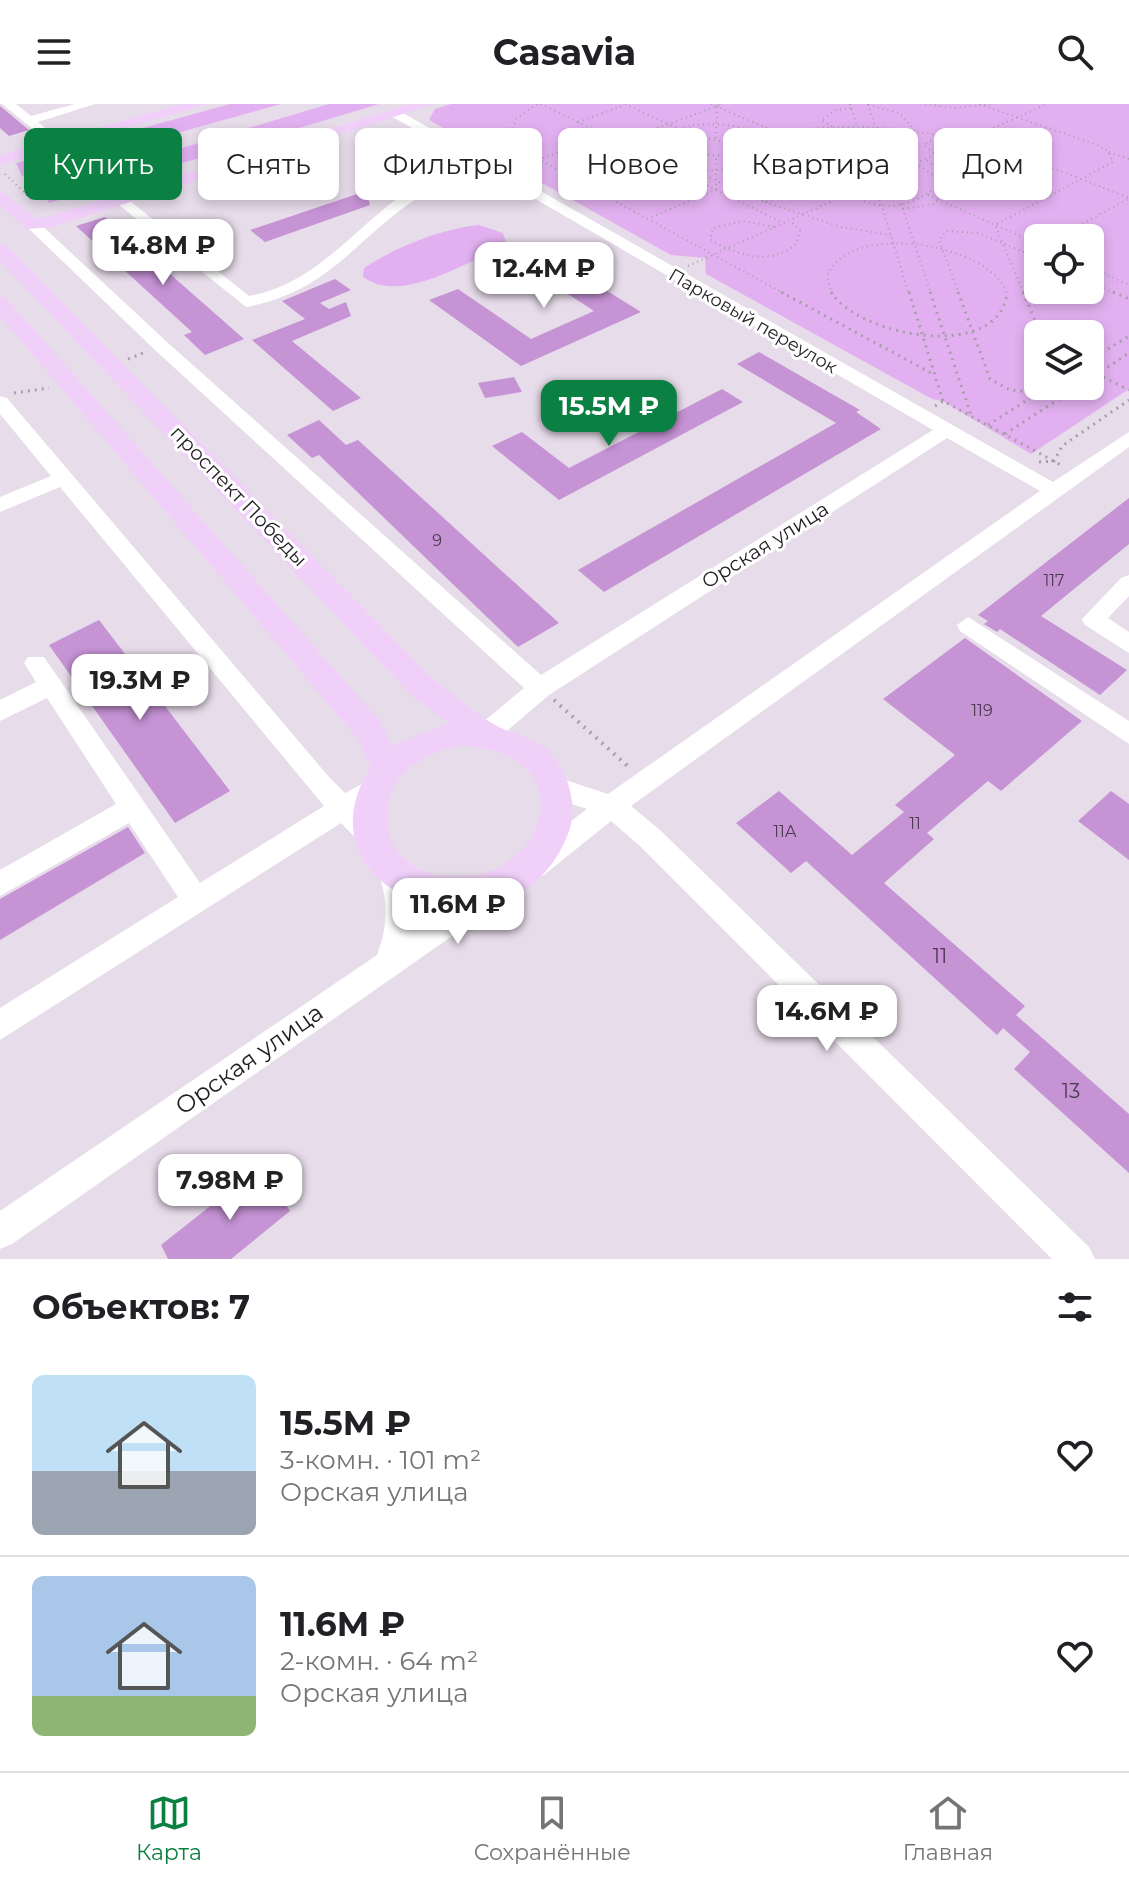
<!DOCTYPE html>
<html lang="ru">
<head>
<meta charset="utf-8">
<style>
  body { margin:0; font-family:Montserrat,sans-serif; background:#f2f2f2; color:#202124; height:100vh; display:flex; flex-direction:column; font-size:30px; white-space:nowrap }
  * { box-sizing:border-box; margin:0 }
  p { font-size:26px; color:#757577 }
  .icon { flex:none; width:44px; height:44px; fill:none; stroke:currentColor; stroke-width:2; stroke-linecap:round; stroke-linejoin:round }
  .map { position:relative; height:1155px; overflow:hidden }
  .drawer { display:flex; flex-direction:column; background:#fff; flex:1 }
  .drawer>* { flex:none }
  .top-card { position:absolute; left:24px; top:24px; width:1082px; height:72px; display:flex; gap:16px }
  .tools { position:absolute; left:1024px; top:120px; display:grid; gap:16px }
  .tools a { display:grid; place-items:center; width:80px; height:80px; border-radius:12px; background:#fff; box-shadow:0 4px 12px #0003; font-size:40px }
  .price { position:absolute; translate:-50% -68px; padding:0 18px; border-radius:16px; background:#fff; color:#222; font-size:26px; line-height:52px; filter:drop-shadow(0 2px 4px #0008) }
  .price::after { content:''; position:absolute; left:50%; top:48px; width:24px; height:18px; margin-left:-12px; background:inherit; clip-path:polygon(0 0,100% 0,50% 100%) }
  .price.active { background:#0b8043; color:#fff }
  ul { padding:0; list-style:none }
  li { display:flex; align-items:center; gap:24px; height:200px; padding:0 32px }
  li+li { border-top:2px solid #e0e0e0 }
  li span { display:grid; place-items:center; flex:none; width:224px; height:160px; border-radius:12px; color:#555 }
  li>.icon { margin-inline-start:auto }
  span .icon { width:96px; height:96px; fill:#fffc; stroke-width:1 }
  li b { font-size:34px }
  h2 { display:flex; justify-content:space-between; align-items:center; height:96px; padding:0 32px; font-size:34px }
  .tag { padding:0 28px; border-radius:12px; background:#fff; box-shadow:0 4px 12px #0003; font-size:28px; line-height:72px }
  .tag.active { background:#0b8043; color:#fff }
  header { display:flex; justify-content:space-between; align-items:center; height:104px; padding:0 32px; background:#fff; font-size:36px; font-weight:700 }
  .menu { display:flex; justify-content:space-around; align-items:center; height:112px; border-top:2px solid #e0e0e0; background:#fff; font-size:22px; color:#757577 }
  .menu a { display:grid; justify-items:center; gap:4px }
  .menu .active { color:#0b8043 }
  .map>svg:first-child { display:block }
  .green { fill:#e2b0f0; fill-rule:evenodd }
  .building { fill:#c693d5 }
  .lines { fill:none; stroke-linecap:round; stroke-linejoin:round }
  .path-far2 { stroke:#a79eaa; stroke-width:2; stroke-dasharray:1 4; stroke-linecap:butt }
  .path-far1 { stroke:#a79eaa; stroke-width:3; stroke-dasharray:2 5; stroke-linecap:butt }
  .path { stroke:#a79eaa; stroke-width:4; stroke-dasharray:2 6; stroke-linecap:butt }
  .minor { fill:#fff; fill-rule:evenodd }
  .major { fill:#f0d0f9; fill-rule:evenodd }
  .labels { text-anchor:middle; dominant-baseline:central; stroke-width:6; stroke-linejoin:round; paint-order:stroke }
  .number-label { font-size:16px; fill:#4a3a4f }
  .far-street-label { font-size:18px; fill:#211d22; stroke:#fff }
  .street-label { font-size:20px; fill:#211d22; stroke:#fff }
  .near-number-label { font-size:20px; fill:#4a3a4f }
  .near-street-label { font-size:24px; fill:#211d22; stroke:#fff }
</style>
</head>
<body>
<header><svg class="icon" aria-label="menu" viewBox="0 0 24 24"><path d="M4 6h16M4 12h16M4 18h16"/></svg>Casavia<svg class="icon" aria-label="search" viewBox="0 0 24 24"><circle cx="10" cy="10" r="6"/><path d="M15 15l6 6"/></svg></header>
<div class="map">
<svg width="1129" height="1155" viewBox="0 0 1129 1155">
  <rect width="100%" height="100%" fill="#e7dcea"/>
  <path class="green" d="M230 0H281L22 72 16 59Z
    M329 0H379L49 99 42 86Z
    M451 0H1129V285L1031 350 943 297 932 295 706 170 705 154 671 151 429 16 435 5ZM1038 134H1090V186H1038ZM1038 230H1090V282H1038Z
    M479 121 503 129 506 138 497 146C460 161 400 200 363 173L364 164C396 143 441 125 479 121Z"/>
  <path class="building" d="M0 2 29 26 9 32 0 24Z
    M400 30 456 63 435 70 380 37Z
    M366 87 370 101 265 138 250 126Z
    M105 113 244 235 205 251 184 231 192 228 76 122Z
    M572 149 613 173 596 180 641 208 521 262 429 196 458 185 531 235 594 207 551 179 537 185 516 172Z
    M335 175 351 186 320 199 329 205 346 198 351 212 292 237 361 294 333 307 252 236 305 215 282 197Z
    M759 248 860 306 856 308 881 325 604 488 578 466 836 319 737 260Z
    M514 273 522 288 485 294 478 279Z
    M722 285 743 298 559 396 492 342 522 328 569 364Z
    M319 316 346 341 358 336 559 519 518 543 319 351 312 354 287 331Z
    M1129 394V440L1041 512 1127 566 1100 591 1000 525 997 528 984 520 988 517 978 511Z
    M99 516 230 687 175 719 49 541Z
    M965 534 1082 617 1001 687 988 677 927 729 934 735 884 779 1025 902 1016 911 1129 1010V1069L1014 965 1030 948 1003 924 997 931 806 757 791 769 736 719 779 687 852 751 904 708 895 701 955 651 883 595Z
    M1111 687 1129 700V756L1078 717Z
    M128 723 145 749 0 836V795Z
    M261 1062 290 1107 231 1155H168L161 1141Z"/>
  <g class="lines">
    <path class="path-far2" d="M537 0 516 15 507 38 785 190
      M541 0 783 119
      M625 0 698 34
      M711 0 790 34
      M850 0 909 190
      M868 0 931 190
      M925 0 954 4 992 0
      M979 0 1097 41 1108 47 1113 58 995 121 1024 190
      M868 1 900 9 914 26 913 34 882 44
      M851 4 836 6 821 16 841 28 860 31
      M578 18 625 1
      M693 21C721 19 752 19 770 44L768 52C739 68 673 79 662 37L668 30Z
      M778 29C911 8 1007 45 1129 94
      M804 29 916 59 933 71 936 83C870 135 828 67 777 40Z
      M704 34 734 39 736 45C721 54 706 54 693 42Z
      M716 34 717 2
      M935 34 963 38 976 49C959 61 938 55 924 41Z
      M620 38 723 0
      M1109 48 1129 55
      M731 49 761 64 765 87
      M538 56 603 32
      M692 65 751 93
      M5 70 33 97
      M570 74 639 48
      M765 87 775 90 776 96 765 98 751 93 753 88Z
      M928 91 1038 140
      M765 98 841 123 891 131
      M903 105 934 100 950 83 944 69 925 55
      M647 115 716 86V52
      M774 123 744 117 713 124 710 135C735 152 772 162 796 140L800 127 791 117
      M1056 134 1128 95
      M688 162 1047 0
      M1090 163 1129 181
      M1090 178 1117 190
      M832 190 827 173C847 115 992 139 1007 190
      M959 190 939 136 946 127 978 129 1038 154"/>
    <path class="path-far1" d="M781 188 935 271
      M831 188C860 234 1001 258 1007 188
      M909 188 943 297
      M930 188 971 311
      M958 188 990 275 1010 286 1038 289
      M1023 188 1041 230
      M1113 188 1129 195
      M128 255 146 248
      M1090 256 1129 232
      M1097 270 1129 286
      M1090 275 1129 249
      M14 289 49 284
      M935 302 943 297 1061 361
      M988 321 1049 282
      M1005 330 1079 282
      M1039 358 1054 357 1062 342 1129 296"/>
    <path class="path" d="M554 596 631 665"/>
    <path class="minor" d="M2 0H16L31 12 75 0H95L38 18 61 37 63 40 56 44Z
      M396 5 1053 378 1129 328V343L631 702 660 726 1089 1143 1095 1155H1052L640 742 611 717 544 771 534 774 524 771 520 762 524 753 587 705 547 692 543 684 547 676 556 673 608 690 1040 387 947 334 549 591 495 637 486 640 477 637 473 630 477 623 524 584 155 246 25 121 38 118 167 238 541 571 933 326 489 68C466 76 440 79 419 93 353 136 331 187 246 203L113 96 125 93 249 192C317 180 354 123 408 87 429 73 455 70 479 62L391 12 390 9Z
      M0 292 7 294 329 673 345 689 375 673 384 676 388 684 384 692 363 706 382 729 379 737C361 743 353 731 341 719L0 936V904L178 793 129 719 0 792V766L116 700 47 594 0 617V596L36 578 24 559 28 553H44L200 779 324 702 60 383 0 408V393L51 372 0 310Z
      M1129 471V492L1108 514 1129 528V549L1085 521 1082 515 1121 474Z
      M968 513 1129 617V640L960 527 957 521Z
      M391 754 401 757C412 780 417 801 413 826L485 777 495 773 505 777 509 786 505 795 12 1140 0 1145V1107L377 851C388 821 389 796 377 766L381 757Z"/>
    <path class="major" d="M182 0H208L0 61V51Z
      M410 0H434L53 123 26 125 0 101V86L37 115 49 112Z
      M0 140 7 142 435 577C455 591 477 612 499 623 516 632 538 634 552 651 570 672 578 704 568 730 513 872 288 791 371 663L357 634 0 212V193L7 195 380 617 392 641 449 619 413 593 0 157ZM464 641C476 644 489 645 500 649 574 675 539 770 462 773 437 774 420 770 402 752 391 741 387 728 387 713 386 669 426 648 464 641Z"/>
  </g>
  <g class="labels">
    <g class="number-label">
      <text x="437" y="436">9</text>
      <text x="1054" y="476">117</text>
      <text x="982" y="606">119</text>
      <text x="915" y="719">11</text>
      <text x="785" y="727">11А</text>
    </g>
    <g class="far-street-label">
      <text transform="translate(753 217) rotate(30)">Парковый переулок</text>
    </g>
    <g class="street-label">
      <text transform="translate(239 392) rotate(46)">проспект Победы</text>
      <text transform="translate(765 441) rotate(-32)">Орская улица</text>
    </g>
    <g class="near-number-label">
      <text x="940" y="852">11</text>
      <text x="1071" y="987">13</text>
    </g>
    <g class="near-street-label">
      <text transform="translate(249 955) rotate(-35)">Орская улица</text>
    </g>
  </g>
</svg>
<div class="tools">
<a><svg class="icon" aria-label="locate" viewBox="0 0 24 24"><circle cx="12" cy="12" r="6"/><path d="M12 2v4M12 18v4M2 12h4M18 12h4"/></svg></a>
<a><svg class="icon" aria-label="layers" viewBox="0 0 24 24"><path d="M12 4l9 5-9 5-9-5zM3 14l9 5 9-5"/></svg></a>
</div>
<b class="price" style="left:163px;top:183px">14.8M ₽</b>
<b class="price" style="left:544px;top:206px">12.4M ₽</b>
<b class="price active" style="left:609px;top:344px">15.5M ₽</b>
<b class="price" style="left:140px;top:618px">19.3M ₽</b>
<b class="price" style="left:458px;top:842px">11.6M ₽</b>
<b class="price" style="left:827px;top:949px">14.6M ₽</b>
<b class="price" style="left:230px;top:1118px">7.98M ₽</b>
<div class="top-card">
<a class="tag active">Купить</a>
<a class="tag">Снять</a>
<a class="tag">Фильтры</a>
<a class="tag">Новое</a>
<a class="tag">Квартира</a>
<a class="tag">Дом</a>
</div>
</div>
<section class="drawer">
<h2>Объектов: 7<svg class="icon" aria-label="filters" viewBox="0 0 24 24"><path d="M4 7h16M4 17h16"/><circle cx="9" cy="7" r="2"/><circle cx="15" cy="17" r="2"/></svg></h2>
<ul>
<li><span style="background:linear-gradient(#bfe0f5 60%,#9aa5b1 0)"><svg class="icon" aria-label="home" viewBox="0 0 24 24"><path d="M3 11l9-7 9 7M6 9v11h12V9"/></svg></span><div><b>15.5M ₽</b><p>3-комн. · 101 m²</p><p>Орская улица</p></div><svg class="icon" aria-label="heart" viewBox="0 0 24 24"><path d="M12 20l-8-8c-3-5 5-10 8-4 3-6 11-1 8 4z"/></svg></li>
<li><span style="background:linear-gradient(#a9c7e8 75%,#8fb573 0)"><svg class="icon" aria-label="home" viewBox="0 0 24 24"><path d="M3 11l9-7 9 7M6 9v11h12V9"/></svg></span><div><b>11.6M ₽</b><p>2-комн. · 64 m²</p><p>Орская улица</p></div><svg class="icon" aria-label="heart" viewBox="0 0 24 24"><path d="M12 20l-8-8c-3-5 5-10 8-4 3-6 11-1 8 4z"/></svg></li>
</ul>
</section>
<nav class="menu">
<a class="active"><svg class="icon" aria-label="map" viewBox="0 0 24 24"><path d="M3 6l6-2 6 2 6-2v14l-6 2-6-2-6 2zM9 4v14M15 6v14"/></svg>Карта</a>
<a><svg class="icon" aria-label="saved" viewBox="0 0 24 24"><path d="M7 4h10v16l-5-4-5 4z"/></svg>Сохранённые</a>
<a><svg class="icon" aria-label="home" viewBox="0 0 24 24"><path d="M3 11l9-7 9 7M6 9v11h12V9"/></svg>Главная</a>
</nav>
</body>
</html>
